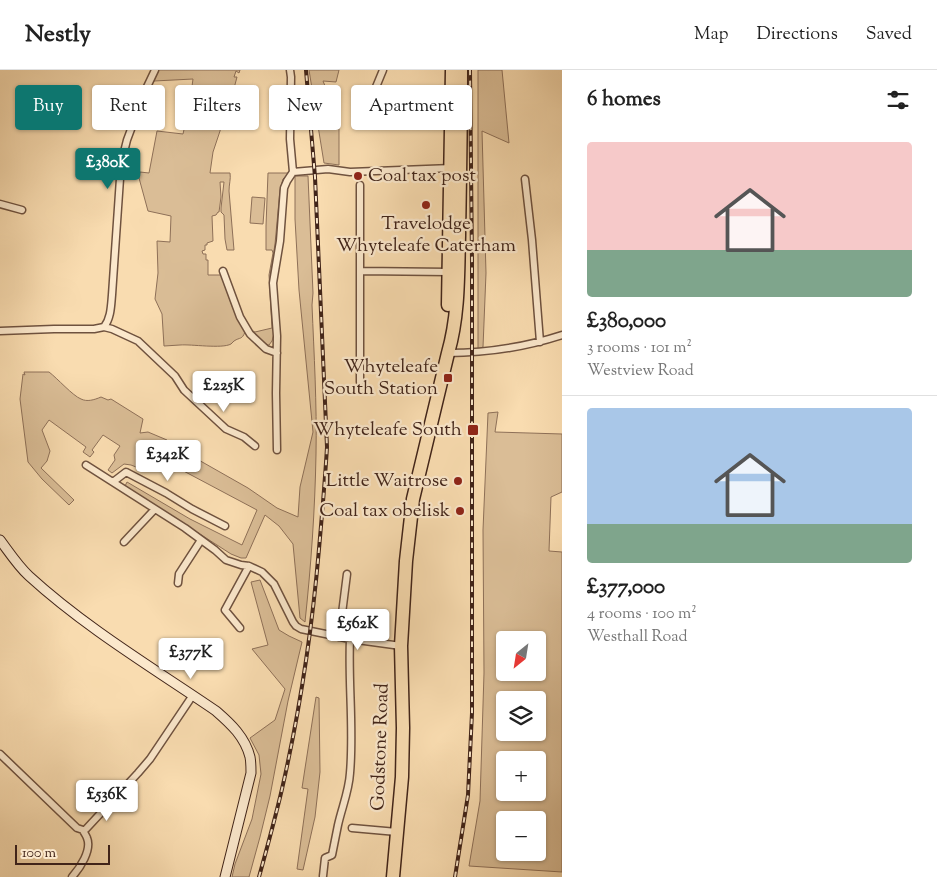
<!DOCTYPE html>
<html lang="en">
<head>
<meta charset="utf-8">
<style>
  body { margin:0; font-family:"Sorts Mill Goudy",serif; background:#f2f2f2; color:#222; height:100vh; display:flex; flex-direction:column; font-size:19px; white-space:nowrap }
  * { box-sizing:border-box; margin:0 }
  p { font-size:16px; color:#767676 }
  .icon { flex:none; width:28px; height:28px; fill:none; stroke:currentColor; stroke-width:2; stroke-linecap:round; stroke-linejoin:round }
  .map { position:relative; flex:1; overflow:hidden }
  .drawer { display:flex; flex-direction:column; background:#fff; width:375px }
  .drawer>* { flex:none }
  .guide { position:absolute; left:15px; top:15px; width:471px; height:45px; display:flex; gap:10px }
  .needle { width:32px; rotate:210deg }
  .tools { position:absolute; left:496px; top:561px; display:grid; gap:10px }
  .tools a { display:grid; place-items:center; width:50px; height:50px; border-radius:5px; background:#fff; box-shadow:0 1px 4px #0004; font-size:25px }
  .scale { position:absolute; left:15px; bottom:12px; width:95px; box-sizing:border-box; padding-left:5px; border:2px solid #412419; border-top:0; font-size:14px; line-height:18px; white-space:nowrap; color:#412419; -webkit-text-stroke:4px #fbe8cc; paint-order:stroke }
  .price { position:absolute; translate:-50% -42px; padding:0 11px; border-radius:5px; background:#fff; color:#222; font-size:16px; line-height:32px; filter:drop-shadow(0 1px 2px #0008) }
  .price::after { content:''; position:absolute; left:50%; top:30px; width:15px; height:11px; margin-left:-8px; background:inherit; clip-path:polygon(0 0,100% 0,50% 100%) }
  .price.current { background:#0f766e; color:#fff }
  ul { padding:0; list-style:none }
  li { display:grid; align-content:center; gap:10px; height:265px; padding:0 25px }
  li+li { border-top:1px solid #e0e0e0 }
  li span { display:grid; place-items:center; height:155px; border-radius:5px; color:#555 }
  li>.icon { margin-inline-start:auto }
  span .icon { width:90px; height:90px; fill:#fffc; stroke-width:1 }
  li b { font-size:21px }
  h2 { display:flex; justify-content:space-between; align-items:center; height:60px; padding:0 25px; font-size:21px }
  .pill { padding:0 18px; border-radius:5px; background:#fff; box-shadow:0 1px 4px #0004; font-size:18px; line-height:45px }
  .pill.current { background:#0f766e; color:#fff }
  header { display:flex; align-items:center; gap:30px; box-sizing:border-box; height:70px; padding:0 25px; background:#fff; border-bottom:1px solid #e0e0e0 }
  header strong { font-size:24px }
  nav { display:flex; gap:28px; margin-inline-start:auto; font-size:18px }
  main { display:flex; flex:1; min-height:0 }
  .map>svg:first-child { display:block }
  .green { fill:#dabd96; stroke:#8e7058; fill-rule:evenodd }
  .lines { fill:none; stroke-linecap:round; stroke-linejoin:round }
  .street-casing { stroke:#6f523f; stroke-width:9 }
  .secondary-casing { stroke:#412419; stroke-width:11 }
  .highway-casing { stroke:#412419; stroke-width:15 }
  .street { stroke:#fbe8cc; stroke-width:6 }
  .secondary { stroke:#fbe8cc; stroke-width:9 }
  .highway { stroke:#f9dcb0; stroke-width:12 }
  .rail-casing { stroke:#412419; stroke-width:4 }
  .rail { stroke:#fbe8cc; stroke-width:2; stroke-dasharray:5.5; stroke-linecap:butt }
  .poi-dot { fill:#8f2418; stroke:#fbe8cc; stroke-width:2 }
  .labels { text-anchor:middle; dominant-baseline:central; stroke-width:4.5; stroke-linejoin:round; paint-order:stroke }
  .poi-label { font-size:19px; fill:#412419; stroke:#fbe8cc; text-anchor:end }
  .street-label { font-size:19px; fill:#412419; stroke:#fbe8cc }
</style>
</head>
<body>
<header>
<strong>Nestly</strong>
<nav><a>Map</a><a>Directions</a><a>Saved</a></nav>
</header>
<main>
<div class="map">
<svg width="562" height="807" viewBox="0 0 562 807">
  <rect width="100%" height="100%" fill="#f9dcb0"/>
  <filter id="stains"><feTurbulence type="fractalNoise" baseFrequency=".004" numOctaves="4"/><feColorMatrix values="0 0 0 0 .2 0 0 0 0 .09 0 0 0 0 .02 0 0 0 .5 -.17"/></filter>
  <radialGradient id="worn" r=".72"><stop offset=".6" stop-color="#630" stop-opacity="0"/><stop offset="1" stop-color="#630" stop-opacity=".3"/></radialGradient>
  <path class="green" d="M158 0H240L239 3 236 1 234 7H237L232 26 223 46 220 61 213 82 210 103H230C231 109 229 114 229 121L234 180H227L225 169 224 145 221 142V138L224 112H220L221 127 219 142H218L216 145 212 146 213 171 207 173V175H205V180L202 181 203 184H206V190H208V205H220L222 207 232 236 245 262C242 270 240 267 234 271 233 272 232 273 231 274 222 279 191 274 180 275 175 275 169 276 164 276L162 244 155 229 158 203 157 171 170 172 171 146 148 141 139 108 140 102 149 103 157 61 183 64 189 38 193 9 154 11Z
    M309 0H339L336 12 323 11 330 28 339 45V95L324 93Z
    M478 0H502L509 73 482 61 486 203 483 277 478 279Z
    M268 103H289L283 109 280 120 275 174 270 206 274 264 272 271 269 275H268L261 271 253 261 255 262 272 258 269 205 273 183 272 180H266V156Z
    M295 106H308L313 223 312 235C314 284 317 334 316 384 315 440 311 496 305 552L300 548 293 474 279 456 265 445 246 488H241L231 484 125 416 127 412 190 449 242 475 257 440 161 389 144 382 136 397 131 395 124 394 112 403 108 400 115 390 114 385 120 376 103 365 92 380 94 382 90 387 83 382 86 377 49 350 42 360 50 381 47 391 41 398 74 430 69 435 42 409 28 392 20 329 23 304 25 305 24 302H49C57 308 73 326 81 329 87 332 94 330 101 327L108 330 111 329 143 349 140 363 148 362 167 370V372L248 418 277 438 298 447 300 417 313 362 299 220 295 149Z
    M252 127 265 128 263 154 250 153Z
    M498 342 495 362 562 364V422L551 427 549 481 562 482V802L469 796 480 731 484 603 483 460 488 343ZM505 570H538V602H505ZM505 630H538V662H505ZM505 690H538V722H505ZM505 750H538V782H505Z
    M260 510 279 560 289 566 302 572 288 631 270 726 260 767 249 807H232L235 794 252 749 261 704 259 685 250 668 275 650 285 619 252 579 268 575 251 512Z
    M316 627 319 628 320 702 315 747 303 800 297 799 308 719 302 718Z"/>
  <g class="lines">
    <defs>
      <path id="street" d="M376 17 383 0
        M293 102 328 99 350 102 452 98
        M525 109 532 170 540 272
        M360 115V312
        M0 134 22 140
        M223 201 240 247 250 264 266 279 277 283
        M360 201 449 202
        M104 257 112 259 138 271 175 306 184 320 226 359 244 367 255 376
        M0 261 54 259H94L104 257C111 248 111 236 112 225L121 94 127 70 146 19 155 0
        M448 283C486 283 525 277 562 265
        M277 380 276 323 277 266 273 213 280 171 284 118 287 111 293 102 290 69 291 7 290 0
        M86 395 185 458 215 480 226 490 241 495 249 496 262 502 274 514 293 552 296 556 301 559 350 569 401 576
        M113 412 126 402 166 423 192 439 225 456
        M124 472 155 439
        M178 513 179 504 201 470
        M240 558 225 540 249 496
        M339 567 347 504
        M0 684 77 758 83 760 86 759 138 703 150 689 193 625
        M352 758 397 762
        M323 806 325 788 332 785C334 775 336 765 338 755 342 737 349 721 350 703 354 658 348 613 350 569
        M72 807C80 798 92 780 87 768 86 765 84 763 83 760"/>
      <path id="secondary" d="M0 470C9 482 18 496 29 506 86 558 153 598 216 641 231 654 245 667 250 687 251 692 251 698 251 703L225 807"/>
      <path id="highway" d="M448 235 452 0
        M393 807 402 707 403 658 401 576 406 491 413 429 448 283C459 245 458 204 459 165 460 110 461 55 461 0"/>
    </defs>
    <use href="#street" class="street-casing"/>
    <use href="#secondary" class="secondary-casing"/>
    <use href="#highway" class="highway-casing"/>
    <use href="#street" class="street"/>
    <use href="#secondary" class="secondary"/>
    <use href="#highway" class="highway"/>
    <defs>
      <path id="rail" d="M259 807C267 778 275 749 282 719 300 640 312 560 319 479 322 445 325 411 327 377L315 107 306 0
        M455 807 468 725 472 643V193L470 0"/>
    </defs>
    <use href="#rail" class="rail-casing"/>
    <use href="#rail" class="rail"/>
  </g>
  <g class="poi-dot">
    <circle cx="358" cy="106" r="5"/>
    <circle cx="426" cy="135" r="5"/>
    <rect x="443" y="303" width="10" height="10" rx="2.5"/>
    <rect x="467" y="354" width="12" height="12" rx="2.5"/>
    <circle cx="458" cy="411" r="5"/>
    <circle cx="460" cy="441" r="5"/>
  </g>
  <g class="labels">
    <g class="poi-label">
      <text x="368" y="106" text-anchor="start">Coal tax post</text>
      <text x="426" y="154" text-anchor="middle">Travelodge<tspan x="426" dy="22">Whyteleafe Caterham</tspan></text>
      <text x="438" y="297">Whyteleafe<tspan x="438" dy="22">South Station</tspan></text>
      <text x="462" y="360">Whyteleafe South</text>
      <text x="448" y="411">Little Waitrose</text>
      <text x="450" y="441">Coal tax obelisk</text>
    </g>
    <g class="street-label">
      <text transform="translate(381 677) rotate(-88)">Godstone Road</text>
    </g>
  </g>
  <rect width="100%" height="100%" filter="url(#stains)"/>
  <rect width="100%" height="100%" fill="url(#worn)"/>
</svg>
<div class="tools">
<a><svg class="needle" viewBox="-14 -14 28 28"><path d="M0-13l5 13h-10z" fill="#e53935"/><path d="M0 13l5-13h-10z" fill="#767676"/></svg></a>
<a><svg class="icon" aria-label="layers" viewBox="0 0 24 24"><path d="M12 4l9 5-9 5-9-5zM3 14l9 5 9-5"/></svg></a>
<a>+</a>
<a>−</a>
</div>
<div class="scale">100 m</div>
<b class="price current" style="left:108px;top:120px">£380K</b>
<b class="price" style="left:224px;top:343px">£225K</b>
<b class="price" style="left:168px;top:412px">£342K</b>
<b class="price" style="left:358px;top:581px">£562K</b>
<b class="price" style="left:191px;top:610px">£377K</b>
<b class="price" style="left:107px;top:752px">£536K</b>
<div class="guide">
<a class="pill current">Buy</a>
<a class="pill">Rent</a>
<a class="pill">Filters</a>
<a class="pill">New</a>
<a class="pill">Apartment</a>
</div>
</div>
<section class="drawer">
<h2>6 homes<svg class="icon" aria-label="filters" viewBox="0 0 24 24"><path d="M4 7h16M4 17h16"/><circle cx="9" cy="7" r="2"/><circle cx="15" cy="17" r="2"/></svg></h2>
<ul>
<li><span style="background:linear-gradient(#f6c9c9 70%,#7fa58c 0)"><svg class="icon" aria-label="home" viewBox="0 0 24 24"><path d="M3 11l9-7 9 7M6 9v11h12V9"/></svg></span><div><b>£380,000</b><p>3 rooms · 101 m²</p><p>Westview Road</p></div></li>
<li><span style="background:linear-gradient(#a9c7e8 75%,#7fa58c 0)"><svg class="icon" aria-label="home" viewBox="0 0 24 24"><path d="M3 11l9-7 9 7M6 9v11h12V9"/></svg></span><div><b>£377,000</b><p>4 rooms · 100 m²</p><p>Westhall Road</p></div></li>
</ul>
</section>
</main>
</body>
</html>
